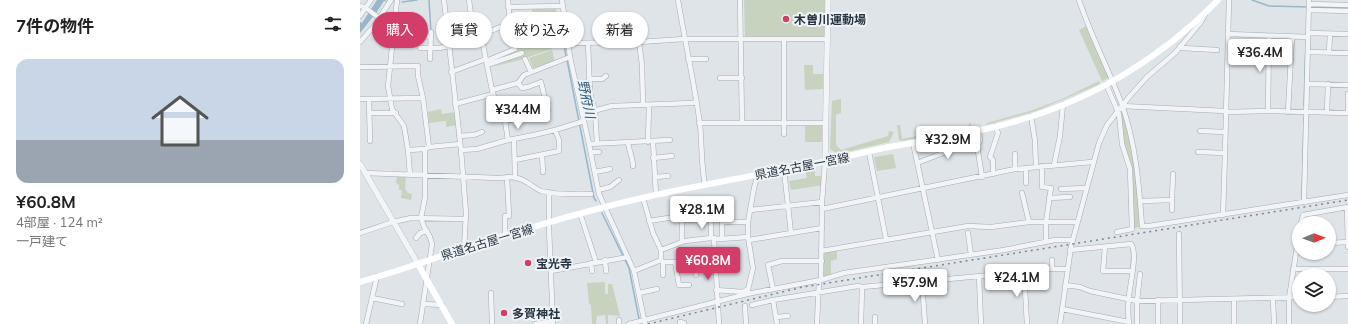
<!DOCTYPE html>
<html lang="ja">
<head>
<meta charset="utf-8">
<style>
  body { margin:0; font-family:Mulish,"Noto Sans JP",sans-serif; background:#f6f6f6; color:#222; height:100vh; display:flex; flex-direction:column; font-size:15px; white-space:nowrap }
  * { box-sizing:border-box; margin:0 }
  p { font-size:13px; color:#767676 }
  .icon { flex:none; width:22px; height:22px; fill:none; stroke:currentColor; stroke-width:2; stroke-linecap:round; stroke-linejoin:round }
  .map { position:relative; flex:1; overflow:hidden }
  .details { display:flex; flex-direction:column; background:#fff; width:360px }
  .details>* { flex:none }
  .guide { position:absolute; left:12px; top:12px; width:380px; height:36px; display:flex; gap:8px }
  .needle { width:26px; rotate:89deg }
  .buttons { position:absolute; left:932px; top:216px; display:grid; gap:8px }
  .buttons a { display:grid; place-items:center; width:44px; height:44px; border-radius:50%; background:#fff; box-shadow:0 1px 3px #0004; font-size:20px }
  .price { position:absolute; translate:-50% -34px; padding:0 9px; border-radius:4px; background:#fff; color:#222; font-size:13px; line-height:26px; filter:drop-shadow(0 1px 2px #0008) }
  .price::after { content:''; position:absolute; left:50%; top:24px; width:12px; height:9px; margin-left:-6px; background:inherit; clip-path:polygon(0 0,100% 0,50% 100%) }
  .price.current { background:#d33e69; color:#fff }
  ul { padding:0; list-style:none }
  li { display:grid; align-content:center; gap:8px; height:212px; padding:0 16px }
  li+li { border-top:1px solid #e0e0e0 }
  li span { display:grid; place-items:center; height:124px; border-radius:12px; color:#555 }
  li>.icon { margin-inline-start:auto }
  span .icon { width:72px; height:72px; fill:#fffc; stroke-width:1 }
  li b { font-size:17px }
  h2 { display:flex; justify-content:space-between; align-items:center; height:48px; padding:0 16px; font-size:17px }
  .tag { padding:0 14px; border-radius:18px; background:#fff; box-shadow:0 1px 3px #0004; font-size:14px; line-height:36px }
  .tag.current { background:#d33e69; color:#fff }
  main { display:flex; flex:1; min-height:0 }
  .map>svg:first-child { display:block }
  .green { fill:#c7d3bf }
  .water { fill:#98b7ca }
  .lines { fill:none; stroke-linecap:round; stroke-linejoin:round }
  .stream { stroke:#98b7ca; stroke-width:1.5 }
  .minor-casing { stroke:#a4acb3; stroke-width:5.5 }
  .tertiary-casing { stroke:#a4acb3; stroke-width:6 }
  .minor { stroke:#f2f4f7; stroke-width:4.5 }
  .tertiary { stroke:#f2f4f7; stroke-width:5.5 }
  .secondary { stroke:#fff; stroke-width:6 }
  .rail { stroke:#788693; stroke-width:1.5; stroke-dasharray:2 4; stroke-linecap:butt }
  .poi-dot { fill:#d33e69; stroke:#eef3f6; stroke-width:1.5 }
  .labels { text-anchor:middle; dominant-baseline:central; stroke-width:4; stroke-linejoin:round; paint-order:stroke }
  .poi-label { font-size:12px; font-weight:bold; fill:#273440; stroke:#eef3f6; text-anchor:start }
  .street-label { font-size:12px; fill:#273440; stroke:#eef3f6 }
  .water-label { font-size:13px; font-style:italic; fill:#305976; stroke:#eef3f6 }
</style>
</head>
<body>
<main>
<section class="details">
<h2>7件の物件<svg class="icon" aria-label="filters" viewBox="0 0 24 24"><path d="M4 7h16M4 17h16"/><circle cx="9" cy="7" r="2"/><circle cx="15" cy="17" r="2"/></svg></h2>
<ul>
<li><span style="background:linear-gradient(#c9d6e8 65%,#9aa5b1 0)"><svg class="icon" aria-label="home" viewBox="0 0 24 24"><path d="M3 11l9-7 9 7M6 9v11h12V9"/></svg></span><div><b>¥60.8M</b><p>4部屋 · 124 m²</p><p>一戸建て</p></div></li>
</ul>
</section>
<div class="map">
<svg width="988" height="324" viewBox="0 0 988 324">
  <rect width="100%" height="100%" fill="#dfe4e9"/>
  <path class="green" d="M384 0H468L467 39 385 38Z
    M172 8H196L201 36 191 39 192 49 160 60 127 68 126 61 155 49 149 21 178 18V15L172 16Z
    M726 26 750 77 742 81 719 30Z
    M192 50 195 62 173 68 169 58Z
    M444 65H453V74H463V89L445 90Z
    M739 81 740 84 676 111 626 125 627 123 673 110 702 99Z
    M481 99V113L476 115V145L481 150 528 136 529 131 534 132 529 142 478 154 470 149 472 101Z
    M762 106 777 168 782 226 772 229 770 169 762 144 759 114Z
    M81 109 82 114 95 112 97 125 86 127V121L69 123 68 112Z
    M610 122 611 124 609 128 543 141 539 140 537 125H540L542 139 608 126Z
    M445 126H462V142H445Z
    M533 154 536 168 517 171 514 157Z
    M455 166V176H464L463 185 431 190 429 181 447 178 445 169Z
    M37 174 46 175 45 189 48 193 52 194 51 200 41 198 42 190H39V185L36 183Z
    M477 251V259L471 261V275L461 277V253Z
    M245 282V294H248V284H252L260 316 248 315V324H246L245 315 237 316 236 324H232L231 305 229 304 227 283Z"/>
  <path class="water" d="M17 0H25L28 2 24 1 16 13 0 33V22L2 23Z"/>
  <g class="lines">
    <path class="stream" d="M69 0 71 32
      M892 0 909 6 988 8
      M42 2 57 0
      M201 23 206 57
      M207 60 234 198 236 201
      M944 105 946 41
      M942 200 944 118
      M242 213 269 268 280 324"/>
    <defs>
      <path id="minor" d="M37 0 28 86 32 109 44 126 48 150 50 175
        M84 0 101 150 106 213 104 249
        M109 0 114 37
        M202 0 210 57 229 144 239 194 274 271 285 324
        M318 0C325 41 334 82 340 124 342 144 341 165 345 185
        M380 0 382 123
        M719 0C731 36 749 70 762 105 776 144 779 185 782 226H789L988 195
        M949 4 988 5
        M0 6 6 8 19 18
        M148 7 203 6
        M949 10 988 11
        M0 16 11 0
        M34 33 58 35 71 37
        M948 33 988 34
        M869 34 948 37
        M121 35 132 90 137 105 145 121 148 140
        M424 39V134
        M0 42 14 26 31 0
        M279 42 282 65 283 105
        M208 43 279 42 324 39H467
        M228 43 230 93 235 111 237 143
        M820 46 822 48 857 50
        M60 48H79L89 46 101 41 121 35 150 23 148 0
        M948 52 988 53
        M969 52 970 34
        M868 57H893
        M70 59 71 32
        M165 59 171 72
        M328 59H346
        M126 61 155 49 150 23
        M127 65 162 53
        M0 67 58 66V76L63 98 69 147
        M91 72 126 59
        M360 78H382
        M229 79H242L246 76
        M746 84 759 114 762 144 770 169 772 229 757 232
        M947 84 988 85
        M132 90 158 83 164 75 210 57
        M0 99 63 98
        M9 99 10 141
        M95 104 133 94
        M762 106 865 111
        M908 111 909 36
        M865 112 908 111 988 113
        M928 112 932 37
        M967 112 968 84
        M9 113H36
        M988 113V94
        M222 114 252 106 332 103 336 102
        M671 116 675 141 676 167
        M145 121 188 111 181 82 168 87 162 88 158 83
        M339 123H465
        M619 130 620 141 617 145 622 177
        M840 131 865 132
        M99 136 114 135 122 132
        M154 139 155 177
        M293 141 296 195
        M268 142C269 151 273 158 273 166
        M288 142 289 105
        M553 143 578 260
        M229 144 310 140
        M48 150 65 149
        M101 150 117 149 148 140 174 135 195 130 224 121
        M231 152H239
        M509 152 526 239
        M838 152 865 153 869 0
        M182 155 183 172
        M293 158 312 156
        M155 160 199 151V140L195 130
        M557 163 607 144 617 145
        M694 165 700 136 703 104
        M655 169V154
        M424 170 431 233
        M235 172 250 169
        M5 173 138 178C150 177 158 176 168 183 173 186 176 189 181 191 197 196 215 193 231 194
        M633 174V160L630 157 638 133 635 126
        M295 177 308 176
        M666 183V168
        M701 189 727 188
        M238 190 250 187 259 180
        M189 192V228L193 324
        M662 193 669 222
        M689 198 710 197
        M812 200V210
        M781 201 812 200 813 174
        M944 202 949 0
        M987 207 988 247
        M462 209 655 169 732 162
        M390 210 462 202
        M220 213 236 262
        M863 215 865 153
        M322 220H333
        M289 221 321 216C323 225 321 233 322 242
        M941 223 943 215 988 207
        M0 233 33 222 51 218 106 219
        M608 233 611 255
        M819 234 820 324
        M145 236V216H149L147 177
        M56 238 60 233 67 231
        M351 238V213
        M354 238 359 324
        M362 239V222H388
        M389 240 462 228
        M686 242V222H717
        M969 243 988 242
        M745 247 743 271H772
        M301 250 325 241 351 238 360 239 388 237
        M710 250 771 244C778 253 770 284 769 296 768 305 768 315 769 324
        M461 251 608 226 631 227 669 222H686L691 188 682 187V166
        M245 260 246 271
        M301 260 303 262H315L319 285H329
        M692 260V269
        M303 262V275
        M231 263 232 271
        M316 269 335 267 336 275
        M933 269H988
        M191 271 268 257
        M274 271 301 260V250L293 233 283 198
        M664 272 667 324
        M619 276 621 324
        M461 280 462 202 465 162
        M562 282 565 324
        M705 285 720 287 730 291 777 301 939 297
        M413 289 408 265 422 261H462
        M356 290 383 292 388 289
        M131 293 132 324
        M279 293 297 289
        M387 294 393 268 388 237V222L394 188 398 174
        M969 297 988 296
        M12 298 42 304
        M874 299V324
        M913 299 914 324
        M413 300 417 324
        M798 300V324
        M64 304 82 305
        M392 305 413 300 498 286 502 287 664 272 679 271 681 269H707
        M385 306 386 324
        M702 309 769 322
        M416 317 428 316
        M515 317V324
        M6 324 17 276
        M60 324 72 244 70 237 64 227 61 218 65 197V149L69 147 100 144
        M175 324 193 321
        M259 324V320
        M269 324 387 294 461 280 484 273 644 250 695 240H712
        M320 324V322L324 323
        M457 324 459 280
        M501 324 502 287
        M700 324 711 247 739 143 747 125 769 97 787 77 815 53 841 22 845 15
        M777 324V301L780 274
        M929 324V298L939 234"/>
      <path id="tertiary" d="M465 162 468 0
        M0 164 58 264"/>
    </defs>
    <use href="#minor" class="minor-casing"/>
    <use href="#tertiary" class="tertiary-casing"/>
    <use href="#minor" class="minor"/>
    <use href="#tertiary" class="tertiary"/>
    <path class="secondary" d="M58 264 92 324
      M0 282C19 276 38 271 57 264 131 240 206 215 282 198 334 186 387 177 439 167 469 161 499 153 529 147 573 139 617 133 660 120 735 98 804 56 858 0"/>
    <path class="rail" d="M288 324 443 287 988 200"/>
  </g>
  <g class="poi-dot">
    <circle cx="426" cy="19" r="4"/>
    <circle cx="168" cy="263" r="4"/>
    <circle cx="144" cy="313" r="4"/>
  </g>
  <g class="labels">
    <g class="poi-label">
      <text x="434" y="19">木曽川運動場</text>
      <text x="176" y="263">宝光寺</text>
      <text x="152" y="313">多賀神社</text>
    </g>
    <g class="street-label">
      <text transform="translate(442 166) rotate(-11)">県道名古屋一宮線</text>
      <text transform="translate(127 242) rotate(-17)">県道名古屋一宮線</text>
    </g>
    <g class="water-label">
      <text transform="translate(227 99) rotate(78)">野府川</text>
    </g>
  </g>
</svg>
<div class="buttons">
<a><svg class="needle" viewBox="-14 -14 28 28"><path d="M0-13l5 13h-10z" fill="#e53935"/><path d="M0 13l5-13h-10z" fill="#767676"/></svg></a>
<a><svg class="icon" aria-label="layers" viewBox="0 0 24 24"><path d="M12 4l9 5-9 5-9-5zM3 14l9 5 9-5"/></svg></a>
</div>
<b class="price" style="left:900px;top:73px">¥36.4M</b>
<b class="price" style="left:158px;top:130px">¥34.4M</b>
<b class="price" style="left:588px;top:160px">¥32.9M</b>
<b class="price" style="left:342px;top:230px">¥28.1M</b>
<b class="price current" style="left:348px;top:281px">¥60.8M</b>
<b class="price" style="left:657px;top:298px">¥24.1M</b>
<b class="price" style="left:555px;top:303px">¥57.9M</b>
<div class="guide">
<a class="tag current">購入</a>
<a class="tag">賃貸</a>
<a class="tag">絞り込み</a>
<a class="tag">新着</a>
</div>
</div>
</main>
</body>
</html>
